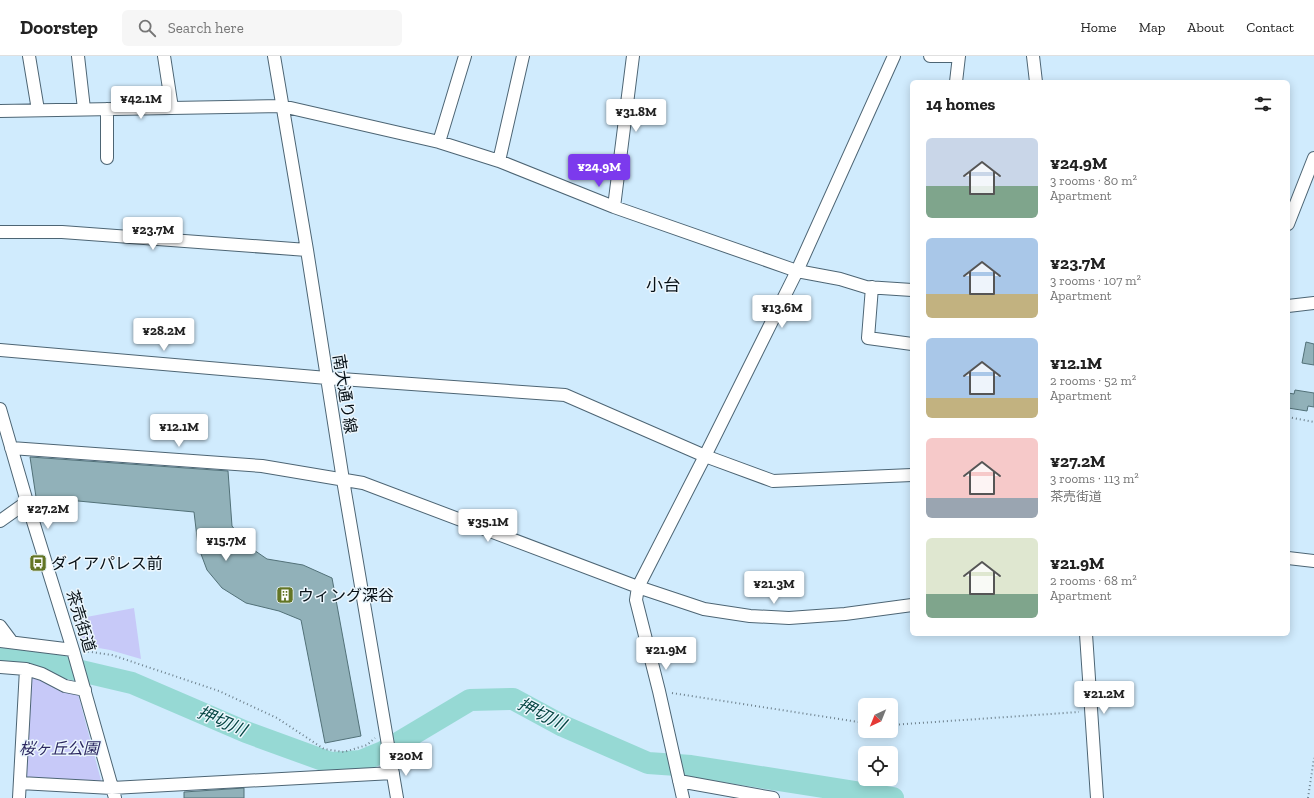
<!DOCTYPE html>
<html lang="en">
<head>
<meta charset="utf-8">
<style>
  body { margin:0; font-family:"Zilla Slab","Noto Sans JP",serif; background:#f6f6f6; color:#222; height:100vh; display:flex; flex-direction:column; font-size:15px; white-space:nowrap }
  * { box-sizing:border-box; margin:0 }
  p { font-size:13px; color:#767676 }
  .icon { flex:none; width:22px; height:22px; fill:none; stroke:currentColor; stroke-width:2; stroke-linecap:round; stroke-linejoin:round }
  .map { position:relative; flex:1; overflow:hidden }
  .drawer { position:absolute; left:910px; top:24px; width:380px; height:556px; display:flex; flex-direction:column; background:#fff; border-radius:6px; box-shadow:0 2px 10px #0003 }
  .drawer>* { flex:none }
  .needle { width:26px; rotate:223deg }
  .fabs { position:absolute; left:858px; top:642px; display:grid; gap:8px }
  .fabs a { display:grid; place-items:center; width:40px; height:40px; border-radius:6px; background:#fff; box-shadow:0 2px 10px #0003; font-size:20px }
  .price { position:absolute; translate:-50% -34px; padding:0 9px; border-radius:4px; background:#fff; color:#222; font-size:13px; line-height:26px; filter:drop-shadow(0 1px 2px #0008) }
  .price::after { content:''; position:absolute; left:50%; top:24px; width:12px; height:9px; margin-left:-6px; background:inherit; clip-path:polygon(0 0,100% 0,50% 100%) }
  .price.selected { background:#7c3aed; color:#fff }
  ul { padding:0; list-style:none }
  li { display:flex; align-items:center; gap:12px; height:100px; padding:0 16px }
  li span { display:grid; place-items:center; flex:none; width:112px; height:80px; border-radius:6px; color:#555 }
  li>.icon { margin-inline-start:auto }
  span .icon { width:48px; height:48px; fill:#fffc; stroke-width:1 }
  li b { font-size:17px }
  h2 { display:flex; justify-content:space-between; align-items:center; height:48px; padding:0 16px; font-size:17px }
  header { display:flex; align-items:center; gap:24px; box-sizing:border-box; height:56px; padding:0 20px; background:#fff; border-bottom:1px solid #e0e0e0 }
  header strong { font-size:19px }
  nav { display:flex; gap:22px; margin-inline-start:auto; font-size:14px }
  .search { width:280px; height:36px; background:#f6f6f6; display:flex; align-items:center; gap:10px; box-sizing:border-box; padding:0 14px; border-radius:6px; color:#767676; font-size:15px }
  .map>svg:first-child { display:block }
  .park { fill:#c7c9f8 }
  .lines { fill:none; stroke-linecap:round; stroke-linejoin:round }
  .river { stroke:#96d9d4; stroke-width:22 }
  .building { fill:#91b1b9; stroke:#527178 }
  .minor-casing { stroke:#4d6574; stroke-width:14 }
  .path { stroke:#6d808c; stroke-width:2; stroke-dasharray:1 3; stroke-linecap:butt }
  .minor { stroke:#fff; stroke-width:12 }
  .labels { text-anchor:middle; dominant-baseline:central; stroke-width:3; stroke-linejoin:round; paint-order:stroke }
  .street-label { font-size:16px; fill:#071016; stroke:#ebf6fd }
  .poi-label { font-size:16px; fill:#071016; stroke:#ebf6fd; text-anchor:start }
  .park-label { font-size:16px; font-style:italic; fill:#2b2760; stroke:#ebf6fd }
  .neighbourhood-label { font-size:17px; fill:#071016; stroke:#ebf6fd }
  .water-label { font-size:17px; font-style:italic; fill:#054542; stroke:#ebf6fd }
</style>
</head>
<body>
<header>
<strong>Doorstep</strong>
<div class="search"><svg class="icon" aria-label="search" viewBox="0 0 24 24"><circle cx="10" cy="10" r="6"/><path d="M15 15l6 6"/></svg>Search here</div>
<nav><a>Home</a><a>Map</a><a>About</a><a>Contact</a></nav>
</header>
<div class="map">
<svg width="1314" height="742" viewBox="0 0 1314 742">
  <rect width="100%" height="100%" fill="#d0ebfd"/>
  <path class="park" d="M134 552 141 603 110 594 82 589 76 563Z
    M30 620 78 638 102 728 25 724Z"/>
  <g class="lines">
    <path class="river" d="M0 600 30 603 132 627 246 676 331 707 361 705 383 696 470 644 513 643 563 670 648 707 691 710 893 742"/>
  </g>
  <path class="building" d="M1306 286 1314 288V309L1302 307Z
    M1295 334 1314 337V351L1308 350 1307 355 1288 352V337L1294 338Z
    M30 401 228 415 232 470 248 490 267 503 303 509 332 522 361 680 325 687 301 564 279 555 246 547 222 532 207 514 198 490 194 456 36 441Z
    M244 732V742H184V736Z"/>
  <g class="lines">
    <defs>
      <path id="minor" d="M29 0 38 54
        M78 0 84 53
        M164 0 172 52
        M274 0 307 194 343 424 397 742
        M930 0H956
        M1033 0 1036 26
        M956 26 959 0
        M107 53V102
        M0 55 282 50 439 86 499 105 614 151 797 215 840 223 866 231 912 234
        M439 86 465 0
        M499 105 523 0
        M614 151 633 0
        M1288 168 1314 102
        M0 176H62L307 194
        M872 231 868 282 912 288
        M1288 250 1314 247
        M0 294 327 322 565 339 705 400 773 425 912 419
        M0 353 27 446 73 594 115 742
        M11 392 262 410 363 427 638 531 704 553 750 560 789 562 845 558 912 549
        M0 465 27 446
        M1288 502 1314 505
        M0 570 12 586
        M1086 578 1097 742
        M0 585 73 594
        M0 611 26 613 42 618 65 630 85 634
        M679 725 773 742
        M20 727 112 732 393 717
        M19 742 26 613
        M683 742 659 635 636 544 638 531 705 400 797 215 894 0"/>
    </defs>
    <use href="#minor" class="minor-casing"/>
    <path class="path" d="M1288 361 1314 366
      M84 595 112 599 219 635 277 662 324 693 344 696 367 689 375 682
      M672 637 865 667
      M891 669 1079 656
      M1308 742 1314 702"/>
    <use href="#minor" class="minor"/>
  </g>
  <defs>
    <symbol id="bus-square" viewBox="-11 -11 22 22"><rect x="-9" y="-9" width="18" height="18" rx="4" fill="#637524" stroke="#ebf6fd"/><path d="M-5-6H5V4H4V6H2V4H-2V6H-4V4H-5ZM-3.5-4V0h7V-4ZM-3.5 1.2v1.5H-2V1.2ZM2 1.2v1.5H3.5V1.2Z" fill="#fff"/></symbol>
    <symbol id="building-square" viewBox="-11 -11 22 22"><rect x="-9" y="-9" width="18" height="18" rx="4" fill="#637524" stroke="#ebf6fd"/><path d="M-4-6H4V6H1V3H-1V6H-4ZM-2.5-4.3h1.7v1.8h-1.7ZM.8-4.3h1.7v1.8H.8ZM-2.5-1h1.7V.8h-1.7ZM.8-1h1.7V.8H.8Z" fill="#fff"/></symbol>
  </defs>
  <g fill-rule="evenodd">
    <use href="#bus-square" x="28" y="497" width="20" height="20"/>
    <use href="#building-square" x="275" y="529" width="20" height="20"/>
  </g>
  <g class="labels">
    <g class="street-label">
      <text transform="translate(345 338) rotate(81)">南大通り線</text>
      <text transform="translate(81 565) rotate(73)">茶売街道</text>
    </g>
    <g class="poi-label">
      <text x="51" y="507">ダイアパレス前</text>
      <text x="298" y="539">ウィング深谷</text>
    </g>
    <g class="park-label">
      <text x="59" y="692">桜ヶ丘公園</text>
    </g>
    <g class="neighbourhood-label">
      <text x="663" y="229">小台</text>
    </g>
    <g class="water-label">
      <text transform="translate(542 658) rotate(27)">押切川</text>
      <text transform="translate(222 665) rotate(23)">押切川</text>
    </g>
  </g>
</svg>
<div class="fabs">
<a><svg class="needle" viewBox="-14 -14 28 28"><path d="M0-13l5 13h-10z" fill="#e53935"/><path d="M0 13l5-13h-10z" fill="#767676"/></svg></a>
<a><svg class="icon" aria-label="locate" viewBox="0 0 24 24"><circle cx="12" cy="12" r="6"/><path d="M12 2v4M12 18v4M2 12h4M18 12h4"/></svg></a>
</div>
<b class="price" style="left:141px;top:64px">¥42.1M</b>
<b class="price" style="left:636px;top:77px">¥31.8M</b>
<b class="price selected" style="left:599px;top:132px">¥24.9M</b>
<b class="price" style="left:153px;top:195px">¥23.7M</b>
<b class="price" style="left:782px;top:273px">¥13.6M</b>
<b class="price" style="left:164px;top:296px">¥28.2M</b>
<b class="price" style="left:179px;top:392px">¥12.1M</b>
<b class="price" style="left:48px;top:474px">¥27.2M</b>
<b class="price" style="left:488px;top:487px">¥35.1M</b>
<b class="price" style="left:226px;top:506px">¥15.7M</b>
<b class="price" style="left:774px;top:549px">¥21.3M</b>
<b class="price" style="left:666px;top:615px">¥21.9M</b>
<b class="price" style="left:1104px;top:659px">¥21.2M</b>
<b class="price" style="left:406px;top:721px">¥20M</b>
<section class="drawer">
<h2>14 homes<svg class="icon" aria-label="filters" viewBox="0 0 24 24"><path d="M4 7h16M4 17h16"/><circle cx="9" cy="7" r="2"/><circle cx="15" cy="17" r="2"/></svg></h2>
<ul>
<li><span style="background:linear-gradient(#c9d6e8 60%,#7fa58c 0)"><svg class="icon" aria-label="home" viewBox="0 0 24 24"><path d="M3 11l9-7 9 7M6 9v11h12V9"/></svg></span><div><b>¥24.9M</b><p>3 rooms · 80 m²</p><p>Apartment</p></div></li>
<li><span style="background:linear-gradient(#a9c7e8 70%,#c2b280 0)"><svg class="icon" aria-label="home" viewBox="0 0 24 24"><path d="M3 11l9-7 9 7M6 9v11h12V9"/></svg></span><div><b>¥23.7M</b><p>3 rooms · 107 m²</p><p>Apartment</p></div></li>
<li><span style="background:linear-gradient(#a9c7e8 75%,#c2b280 0)"><svg class="icon" aria-label="home" viewBox="0 0 24 24"><path d="M3 11l9-7 9 7M6 9v11h12V9"/></svg></span><div><b>¥12.1M</b><p>2 rooms · 52 m²</p><p>Apartment</p></div></li>
<li><span style="background:linear-gradient(#f6c9c9 75%,#9aa5b1 0)"><svg class="icon" aria-label="home" viewBox="0 0 24 24"><path d="M3 11l9-7 9 7M6 9v11h12V9"/></svg></span><div><b>¥27.2M</b><p>3 rooms · 113 m²</p><p>茶売街道</p></div></li>
<li><span style="background:linear-gradient(#dfe7d0 70%,#7fa58c 0)"><svg class="icon" aria-label="home" viewBox="0 0 24 24"><path d="M3 11l9-7 9 7M6 9v11h12V9"/></svg></span><div><b>¥21.9M</b><p>2 rooms · 68 m²</p><p>Apartment</p></div></li>
</ul>
</section>
</div>
</body>
</html>
